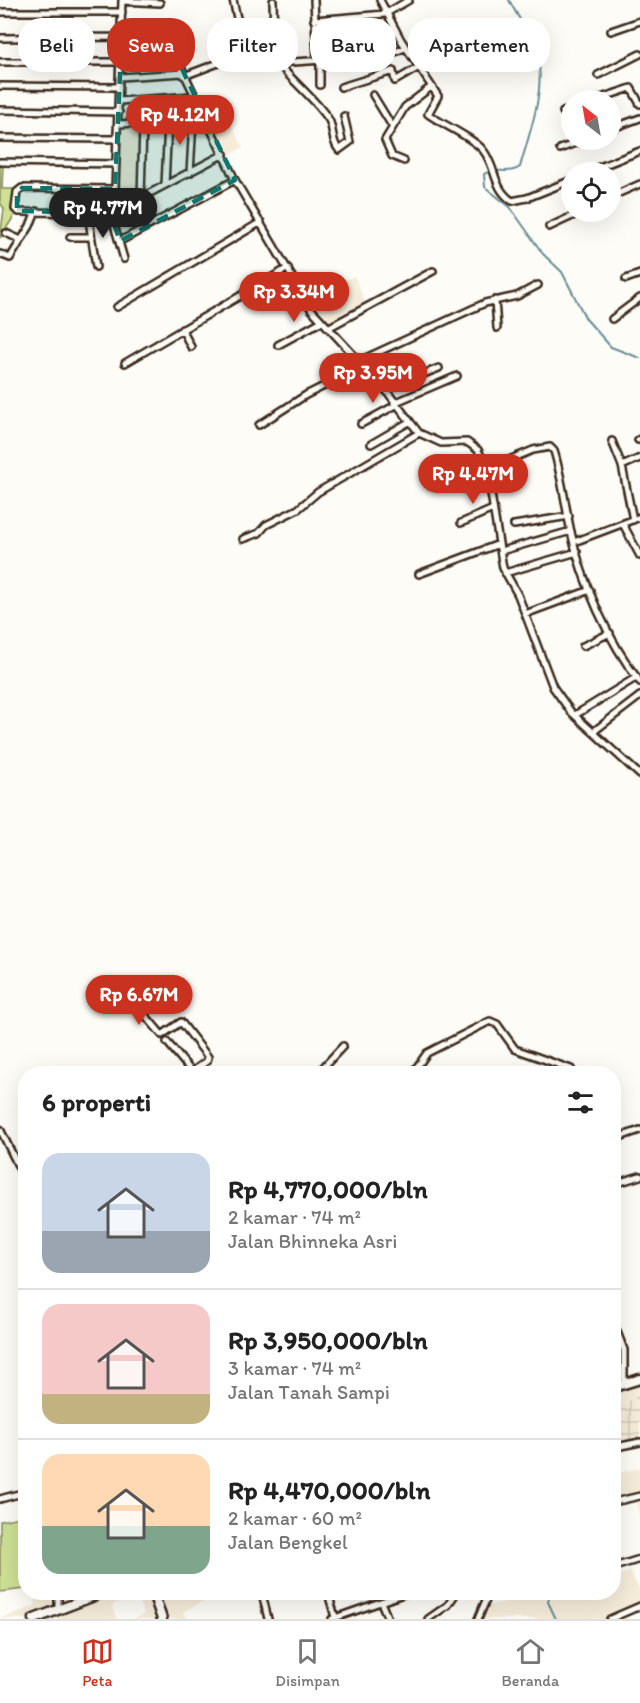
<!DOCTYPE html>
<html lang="id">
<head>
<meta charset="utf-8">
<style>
  body { margin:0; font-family:Itim,sans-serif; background:#f2f2f2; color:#222; height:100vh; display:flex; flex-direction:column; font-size:22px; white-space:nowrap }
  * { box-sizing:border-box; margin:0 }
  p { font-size:20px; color:#767676 }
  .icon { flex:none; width:33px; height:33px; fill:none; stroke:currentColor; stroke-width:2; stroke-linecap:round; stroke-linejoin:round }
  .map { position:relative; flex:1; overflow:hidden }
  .side { position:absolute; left:18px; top:1066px; width:603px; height:534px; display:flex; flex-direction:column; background:#fff; border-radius:24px; box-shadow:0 6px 24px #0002 }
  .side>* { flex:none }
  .hud { position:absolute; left:18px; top:18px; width:604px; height:54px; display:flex; gap:12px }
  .needle { width:39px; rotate:329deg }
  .tools { position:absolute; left:561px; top:90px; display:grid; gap:12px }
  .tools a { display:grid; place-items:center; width:60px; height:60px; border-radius:50%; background:#fff; box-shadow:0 6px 24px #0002; font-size:30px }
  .price { position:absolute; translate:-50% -51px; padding:0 14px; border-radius:21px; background:#c8321e; color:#fff; font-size:20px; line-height:39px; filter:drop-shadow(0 2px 3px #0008) }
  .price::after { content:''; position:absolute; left:50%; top:36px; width:18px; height:14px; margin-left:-9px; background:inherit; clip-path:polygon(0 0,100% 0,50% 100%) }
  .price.current { background:#222; color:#fff }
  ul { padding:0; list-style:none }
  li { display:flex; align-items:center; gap:18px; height:150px; padding:0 24px }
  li+li { border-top:2px solid #e0e0e0 }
  li span { display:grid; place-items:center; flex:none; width:168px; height:120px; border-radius:18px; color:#555 }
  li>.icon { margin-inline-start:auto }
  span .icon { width:72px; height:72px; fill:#fffc; stroke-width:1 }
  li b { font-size:26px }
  h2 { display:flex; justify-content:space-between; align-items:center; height:72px; padding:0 24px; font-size:26px }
  .pill { padding:0 21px; border-radius:24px; background:#fff; box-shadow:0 6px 24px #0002; font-size:21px; line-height:54px }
  .pill.current { background:#c8321e; color:#fff }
  .dock { display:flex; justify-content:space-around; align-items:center; height:84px; border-top:2px solid #e0e0e0; background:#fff; font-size:16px; color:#767676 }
  .dock a { display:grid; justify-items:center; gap:3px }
  .dock .current { color:#c8321e }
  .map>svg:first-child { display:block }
  .built { fill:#f6ecda }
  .industrial { fill:url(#industrial-grid) }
  .green { fill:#cde094; stroke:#848559; stroke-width:1.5 }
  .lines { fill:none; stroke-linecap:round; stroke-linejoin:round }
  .stream { stroke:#678e94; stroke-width:2 }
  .street-casing { stroke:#3b2a1e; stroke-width:10 }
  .secondary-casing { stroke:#3b2a1e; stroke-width:13 }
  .street { stroke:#fdfcf7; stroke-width:5 }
  .secondary { stroke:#fdfcf7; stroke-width:8 }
  .marked { fill:#0f766e; fill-opacity:0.2; stroke:#0f766e; stroke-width:4.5; stroke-dasharray:12 8; stroke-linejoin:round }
</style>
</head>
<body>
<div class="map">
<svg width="640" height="1619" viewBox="0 0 640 1619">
  <defs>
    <pattern id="industrial-grid" width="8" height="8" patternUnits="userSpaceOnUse" patternTransform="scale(1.5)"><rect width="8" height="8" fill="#f6ecda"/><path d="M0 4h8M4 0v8" fill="none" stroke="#d4cbbb"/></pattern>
  </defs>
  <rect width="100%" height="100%" fill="#fdfcf7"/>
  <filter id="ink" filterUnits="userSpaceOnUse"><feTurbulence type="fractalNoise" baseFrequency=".0167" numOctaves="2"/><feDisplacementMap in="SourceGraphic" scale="12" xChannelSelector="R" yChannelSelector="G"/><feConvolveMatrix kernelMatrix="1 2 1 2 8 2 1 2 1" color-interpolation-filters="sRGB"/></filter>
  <g filter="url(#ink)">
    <path class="built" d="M230 122 243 147 227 157 214 129Z
      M122 128H145L144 201 119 213Z
      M354 276 369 310 331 330 309 297Z
      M614 1376 618 1388 640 1381V1394L634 1399 614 1406Z
      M640 1468V1520L636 1501 614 1505V1474Z
      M630 1571 640 1591V1600L606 1619H481L485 1606 553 1593H614V1577Z
      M49 1593H154L158 1603 176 1595V1593H208L211 1598 183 1611 186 1619H134L144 1614 136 1595 112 1605 117 1619H0L35 1606 37 1596Z"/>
    <path class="industrial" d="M640 1394V1446L614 1453V1406L634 1399Z"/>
    <path class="green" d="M361 20 365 60 355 61 352 21Z
      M341 25 342 39 317 40 318 26Z
      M0 164H3L2 189H16V213L0 238 4 209 0 202Z
      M25 1496V1589L0 1592V1521L25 1516 21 1497Z"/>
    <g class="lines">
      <path class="stream" d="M509 0C518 18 533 37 538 58 545 93 529 134 520 167 510 175 496 167 484 174L485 187 510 207 543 254 562 272 586 319 611 347 640 358
        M550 1593 548 1602 556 1619"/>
      <defs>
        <path id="street" d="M122 0 115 189 112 218 124 259
          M233 0 237 18 248 40
          M314 0 317 60
          M380 0 401 40 438 96 428 114C443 125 472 137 483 150 497 168 492 187 512 201L527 198 572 180
          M122 1 160 3
          M0 12H122
          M314 20 385 14 409 0
          M611 31 640 21
          M0 38 121 37
          M268 45C275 69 314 95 329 120 334 130 331 141 339 150L350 142 344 116
          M121 51 173 50 235 180 311 309 385 389 419 433 441 443 467 442 478 450 487 469 503 568 518 595 553 687 571 712 640 775
          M320 60V85
          M0 62H121
          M278 63 385 56 405 48
          M598 75 640 54
          M184 76 271 43 274 37 273 1
          M120 77 183 73
          M0 86 119 87
          M341 87 393 71 395 81 419 67
          M373 95 392 126
          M595 100 631 88 640 104
          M119 101 194 96
          M0 110 119 112
          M563 112 572 109
          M118 124 206 120
          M610 129 640 118
          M0 138 117 139
          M560 149 584 140
          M404 161 392 156 385 140 405 107 431 87
          M0 162 116 164
          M587 172 640 151
          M190 173 193 121
          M165 185 168 123
          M115 189 22 188 17 192 15 209 19 212 112 213 224 154
          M141 197 143 125
          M610 197 640 184
          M88 213 96 267
          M549 227 581 212
          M6 233 21 240
          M70 237H91
          M120 241 235 180
          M0 254 10 258 30 226 36 211
          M626 279 640 274
          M495 300 497 328
          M117 307 261 222
          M612 319 640 298
          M328 328 433 271
          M182 329 191 347
          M278 345 322 321
          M359 361 485 303 517 296 538 285
          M125 363 288 268
          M385 389 439 368
          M394 403 457 376
          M361 424 396 405
          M259 425 306 395 364 366
          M638 440 640 439
          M612 441 622 466 633 520
          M371 444 409 422
          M622 466 640 458
          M487 469 533 450 550 447 554 451C562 477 565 505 571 532 582 582 608 641 640 682
          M461 523 493 509
          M623 524 640 556
          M514 525 569 516
          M243 539 259 533 266 525 298 509 318 492 419 433
          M574 542 640 517
          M501 551 571 531
          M505 573 577 552
          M419 574 499 544
          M525 614 590 590
          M583 646 610 633
          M575 715 637 677
          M593 732 640 696
          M134 1002 162 1035 181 1022 208 1057 207 1061 189 1074
          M167 1042 192 1072
          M317 1074 343 1046
          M412 1074 427 1053 490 1021 497 1024 515 1049 571 1069
          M0 1129 26 1182
          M614 1139 640 1130
          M614 1184 640 1176
          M616 1329 624 1350V1384
          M616 1447 640 1442
          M0 1499 26 1492
          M614 1502 640 1496
          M614 1567 640 1559
          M58 1593V1609
          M262 1593 268 1619
          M328 1593 335 1617
          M381 1602 388 1619
          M332 1619 406 1593
          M428 1619 448 1605 456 1593
          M478 1619 489 1593
          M610 1619 640 1606"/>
        <path id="secondary" d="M614 1387 640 1379
          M153 1593 162 1619
          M34 1619 102 1593"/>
      </defs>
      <use href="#street" class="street-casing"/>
      <use href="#secondary" class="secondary-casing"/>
      <use href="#street" class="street"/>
      <use href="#secondary" class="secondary"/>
    </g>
  </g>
  <path class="marked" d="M173 50 235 180 120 241 110 213 17 211V194L22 188 115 189 121 51Z"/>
</svg>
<div class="tools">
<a><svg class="needle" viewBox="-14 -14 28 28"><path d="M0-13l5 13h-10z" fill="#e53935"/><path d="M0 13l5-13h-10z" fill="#767676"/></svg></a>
<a><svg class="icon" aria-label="locate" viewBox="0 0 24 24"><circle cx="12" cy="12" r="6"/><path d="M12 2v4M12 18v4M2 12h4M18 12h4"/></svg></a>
</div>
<b class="price" style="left:180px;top:146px">Rp 4.12M</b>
<b class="price current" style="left:103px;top:239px">Rp 4.77M</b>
<b class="price" style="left:294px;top:323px">Rp 3.34M</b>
<b class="price" style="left:373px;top:404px">Rp 3.95M</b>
<b class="price" style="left:473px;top:505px">Rp 4.47M</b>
<b class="price" style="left:139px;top:1026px">Rp 6.67M</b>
<div class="hud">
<a class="pill">Beli</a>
<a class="pill current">Sewa</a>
<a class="pill">Filter</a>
<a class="pill">Baru</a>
<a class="pill">Apartemen</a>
</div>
<section class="side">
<h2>6 properti<svg class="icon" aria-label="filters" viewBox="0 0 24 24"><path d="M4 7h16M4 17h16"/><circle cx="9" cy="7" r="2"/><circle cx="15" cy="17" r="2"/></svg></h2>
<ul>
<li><span style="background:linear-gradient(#c9d6e8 65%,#9aa5b1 0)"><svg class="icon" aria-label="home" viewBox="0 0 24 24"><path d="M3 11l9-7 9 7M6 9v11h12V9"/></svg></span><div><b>Rp 4,770,000/bln</b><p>2 kamar · 74 m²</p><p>Jalan Bhinneka Asri</p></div></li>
<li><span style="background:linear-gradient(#f6c9c9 75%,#c2b280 0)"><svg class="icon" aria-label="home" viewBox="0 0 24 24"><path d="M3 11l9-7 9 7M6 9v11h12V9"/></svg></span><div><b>Rp 3,950,000/bln</b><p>3 kamar · 74 m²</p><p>Jalan Tanah Sampi</p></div></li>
<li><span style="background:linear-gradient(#ffd9b3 60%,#7fa58c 0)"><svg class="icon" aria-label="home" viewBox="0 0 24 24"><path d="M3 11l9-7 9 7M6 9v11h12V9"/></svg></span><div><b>Rp 4,470,000/bln</b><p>2 kamar · 60 m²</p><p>Jalan Bengkel</p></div></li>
</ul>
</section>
</div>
<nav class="dock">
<a class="current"><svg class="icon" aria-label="map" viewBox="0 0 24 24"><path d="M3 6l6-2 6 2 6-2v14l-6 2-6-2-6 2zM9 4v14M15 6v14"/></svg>Peta</a>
<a><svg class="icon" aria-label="saved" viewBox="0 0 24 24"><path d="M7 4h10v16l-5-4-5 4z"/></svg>Disimpan</a>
<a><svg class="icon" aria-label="home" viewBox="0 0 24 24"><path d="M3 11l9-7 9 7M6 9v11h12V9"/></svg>Beranda</a>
</nav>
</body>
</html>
